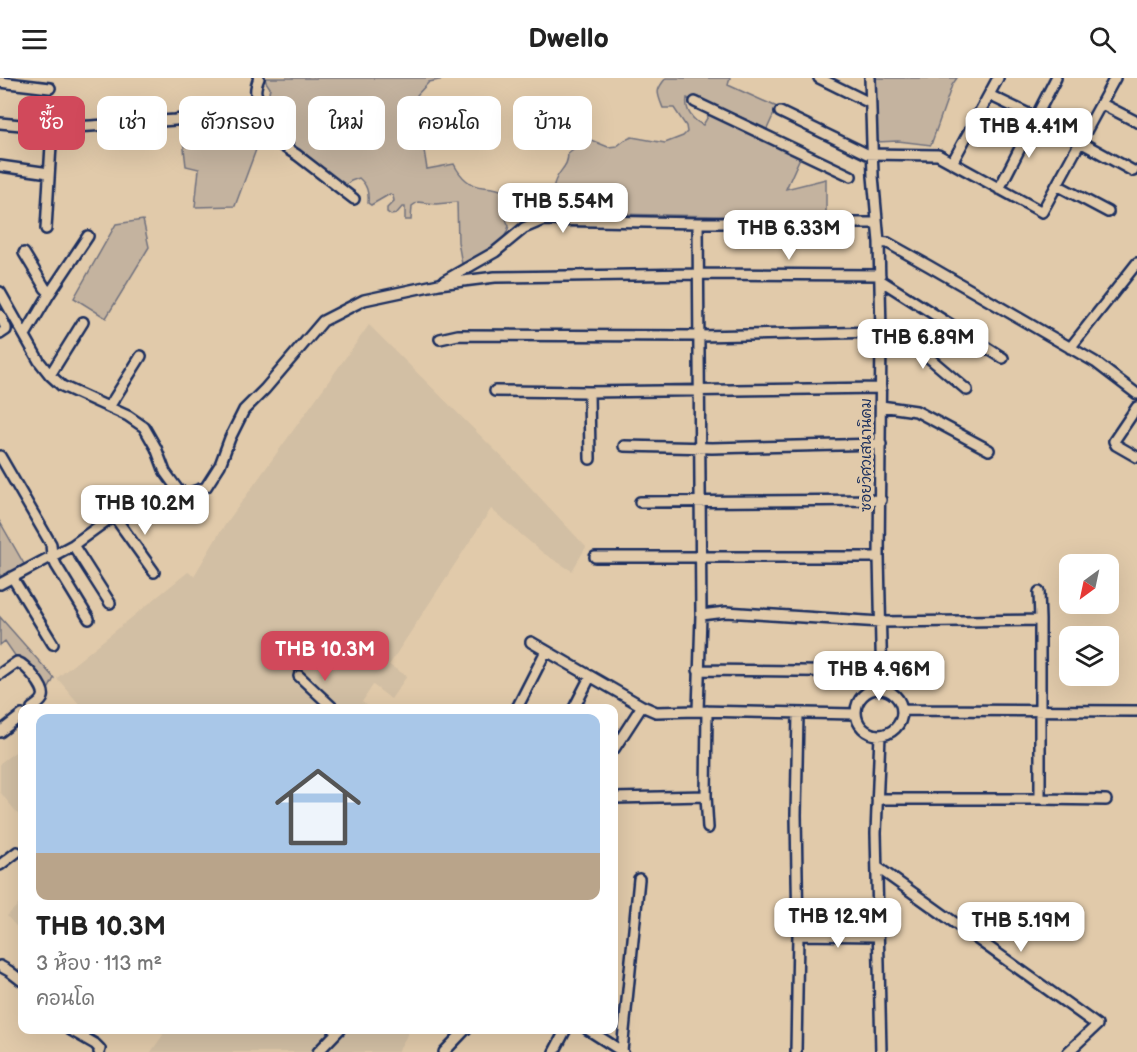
<!DOCTYPE html>
<html lang="th">
<head>
<meta charset="utf-8">
<style>
  body { margin:0; font-family:"Balsamiq Sans","Playpen Sans Thai",sans-serif; background:#f2f2f2; color:#222; height:100vh; display:flex; flex-direction:column; font-size:22px; white-space:nowrap }
  * { box-sizing:border-box; margin:0 }
  p { font-size:20px; color:#767676 }
  .icon { flex:none; width:33px; height:33px; fill:none; stroke:currentColor; stroke-width:2; stroke-linecap:round; stroke-linejoin:round }
  .map { position:relative; flex:1; overflow:hidden }
  .panel { position:absolute; left:18px; top:626px; width:600px; height:330px; display:flex; flex-direction:column; background:#fff; border-radius:12px; box-shadow:0 6px 24px #0002 }
  .panel>* { flex:none }
  .guide { position:absolute; left:18px; top:18px; width:600px; height:54px; display:flex; gap:12px }
  .needle { width:39px; rotate:213deg }
  .fabs { position:absolute; left:1059px; top:476px; display:grid; gap:12px }
  .fabs a { display:grid; place-items:center; width:60px; height:60px; border-radius:12px; background:#fff; box-shadow:0 6px 24px #0002; font-size:30px }
  .price { position:absolute; translate:-50% -51px; padding:0 14px; border-radius:12px; background:#fff; color:#222; font-size:20px; line-height:39px; filter:drop-shadow(0 2px 3px #0008) }
  .price::after { content:''; position:absolute; left:50%; top:36px; width:18px; height:14px; margin-left:-9px; background:inherit; clip-path:polygon(0 0,100% 0,50% 100%) }
  .price.current { background:#d1495b; color:#fff }
  ul { padding:0; list-style:none }
  li { display:grid; align-content:center; gap:12px; height:318px; padding:0 18px }
  li span { display:grid; place-items:center; height:186px; border-radius:12px; color:#555 }
  li>.icon { margin-inline-start:auto }
  span .icon { width:108px; height:108px; fill:#fffc; stroke-width:1 }
  li b { font-size:26px }
  .pill { padding:0 21px; border-radius:12px; background:#fff; box-shadow:0 6px 24px #0002; font-size:21px; line-height:54px }
  .pill.current { background:#d1495b; color:#fff }
  header { display:flex; justify-content:space-between; align-items:center; height:78px; padding:0 18px; background:#fff; font-size:27px; font-weight:800 }
  .map>svg:first-child { display:block }
  .built { fill:#d2bfa4 }
  .green { fill:#c4b39f; stroke:#70717e; stroke-width:1.5; fill-rule:evenodd }
  .lines { fill:none; stroke-linecap:round; stroke-linejoin:round }
  .minor-casing { stroke:#1b2f5e; stroke-width:14 }
  .minor { stroke:#e1caaa; stroke-width:9 }
  .labels { text-anchor:middle; dominant-baseline:central; stroke-width:6; stroke-linejoin:round; paint-order:stroke }
  .street-label { font-size:15px; fill:#1b2f5e; stroke:#e1caaa }
</style>
</head>
<body>
<header><svg class="icon" aria-label="menu" viewBox="0 0 24 24"><path d="M4 6h16M4 12h16M4 18h16"/></svg>Dwello<svg class="icon" aria-label="search" viewBox="0 0 24 24"><circle cx="10" cy="10" r="6"/><path d="M15 15l6 6"/></svg></header>
<div class="map">
<svg width="1137" height="974" viewBox="0 0 1137 974">
  <rect width="100%" height="100%" fill="#e1caaa"/>
  <filter id="ink" filterUnits="userSpaceOnUse"><feTurbulence type="fractalNoise" baseFrequency=".0167" numOctaves="2"/><feDisplacementMap in="SourceGraphic" scale="12" xChannelSelector="R" yChannelSelector="G"/><feConvolveMatrix kernelMatrix="1 2 1 2 8 2 1 2 1" color-interpolation-filters="sRGB"/></filter>
  <g filter="url(#ink)">
    <path class="built" d="M369 247 506 383 586 469 572 493 543 475 491 431 389 587 407 598 391 621 373 607 362 624 371 630H77L80 627 57 600 188 494 194 498 220 454Z
      M22 669V741L0 714V685Z
      M22 823V855L7 838Z
      M157 951H410L398 974H151L163 957Z"/>
    <path class="green" d="M265 0H449L429 4 417 17 419 66H423L427 91 454 86C460 98 470 108 483 109 490 110 495 109 502 113 505 126 502 136 509 148 502 173 483 177 462 186L458 164 457 124 436 126 418 124 412 128 411 142H405V129H402L396 136 391 137 387 134V130L394 123 393 118 390 116 371 127 368 125C369 114 367 107 359 100L351 103 343 109 312 85 296 70 292 68 294 65 290 63 285 64C279 55 283 44 286 34L276 27 272 19H268L270 10 266 4Z
      M666 0H730L728 7 777 29 767 51 699 20 695 23 802 75 786 111 826 101V140L559 135C555 125 550 112 556 101 561 90 568 89 568 75L585 62H591L608 69 617 68 625 62 632 59 665 65 683 58 687 54 686 48 674 30H663C657 15 655 13 666 0ZM687 20 695 24V27L709 37 703 47C692 42 685 32 687 20Z
      M876 0H957L952 7 931 67 898 63 877 64Z
      M205 42V65L257 69 235 128 195 129 199 91 186 88 181 45Z
      M143 142 149 169 106 240 74 220 116 146Z
      M0 444 24 486 0 501Z
      M0 539 54 600 49 610H45L21 582 16 579 5 563 0 567Z"/>
    <g class="lines">
      <defs>
        <path id="minor" d="M259 0C257 5 255 10 256 15 259 29 277 32 269 52
          M819 0 870 25
          M870 0 873 98 879 164 881 254 879 479 882 610
          M0 4 50 10
          M989 17 1035 39 1133 93
          M695 24 851 98
          M1102 26 1137 44
          M780 34 867 76 938 77 1042 134 1115 0
          M0 45 52 50 91 48 175 42 239 33 251 37 269 52 275 63 297 77 354 121
          M952 85 998 0
          M0 88 49 95
          M1057 107 1108 134
          M999 111 1056 0
          M46 151 52 50
          M879 164 888 165 929 188 1095 284 1137 316
          M24 175 45 210 50 215
          M880 202 1003 280
          M444 203 495 174 524 150 543 142 698 145H877
          M0 214 39 283 50 297 62 308 128 338 144 349 156 370 165 394 178 412 187 416 206 409 220 387 230 360 244 332 265 311 323 243 364 222 439 206 495 199 698 196 880 197
          M0 237 6 250V252L0 256
          M25 257 50 215 88 158
          M440 261 458 257 699 258 881 254
          M881 266 914 267 967 312
          M1070 270 1137 185
          M50 297 83 244
          M495 313 589 314 881 310
          M589 314 590 381
          M881 328 916 333 989 372
          M109 329 141 278
          M1137 329 1114 363 1116 367 1137 379
          M624 368 712 370 881 366
          M0 378 51 466 52 478 56 487 89 541
          M640 424 881 422
          M114 438 154 494
          M73 467 110 525
          M595 479H879
          M12 499 53 566
          M0 506 73 467 142 417
          M701 537 726 534 881 544 1040 542
          M531 564 642 628 656 634 698 633 855 636
          M698 592 882 594
          M0 596 17 584C26 587 46 610 43 619 42 624 36 627 32 630
          M299 598 333 630
          M856 634a23 23 0 1 1 46 0a23 23 0 1 1-46 0Z
          M517 630 546 573
          M574 630 590 599
          M903 632 1137 633
          M698 633 701 537 698 145
          M707 633 706 718 708 750
          M0 654 22 637
          M880 657 876 755 881 974
          M614 671 642 628
          M614 720 706 718
          M877 721H1040V542L1039 514
          M1040 721 1106 722
          M0 787 17 774
          M877 789 1097 947 1068 974
          M798 857 878 858
          M0 888 9 893 22 903
          M69 951 95 966 100 971 99 974
          M587 951 623 974
          M622 973 639 801
          M318 974 340 951
          M444 974 466 951
          M554 974 566 951
          M796 974 798 857 796 737 798 636"/>
      </defs>
      <use href="#minor" class="minor-casing"/>
      <use href="#minor" class="minor"/>
    </g>
  </g>
  <g class="labels">
    <g class="street-label">
      <text transform="translate(866 377) rotate(-90)">ซอยวิศวเสนานิคม</text>
    </g>
  </g>
</svg>
<div class="fabs">
<a><svg class="needle" viewBox="-14 -14 28 28"><path d="M0-13l5 13h-10z" fill="#e53935"/><path d="M0 13l5-13h-10z" fill="#767676"/></svg></a>
<a><svg class="icon" aria-label="layers" viewBox="0 0 24 24"><path d="M12 4l9 5-9 5-9-5zM3 14l9 5 9-5"/></svg></a>
</div>
<b class="price" style="left:1029px;top:81px">THB 4.41M</b>
<b class="price" style="left:563px;top:156px">THB 5.54M</b>
<b class="price" style="left:789px;top:183px">THB 6.33M</b>
<b class="price" style="left:923px;top:292px">THB 6.89M</b>
<b class="price" style="left:145px;top:458px">THB 10.2M</b>
<b class="price current" style="left:325px;top:604px">THB 10.3M</b>
<b class="price" style="left:879px;top:624px">THB 4.96M</b>
<b class="price" style="left:838px;top:871px">THB 12.9M</b>
<b class="price" style="left:1021px;top:875px">THB 5.19M</b>
<div class="guide">
<a class="pill current">ซื้อ</a>
<a class="pill">เช่า</a>
<a class="pill">ตัวกรอง</a>
<a class="pill">ใหม่</a>
<a class="pill">คอนโด</a>
<a class="pill">บ้าน</a>
</div>
<section class="panel">
<ul>
<li><span style="background:linear-gradient(#a9c7e8 75%,#b9a48a 0)"><svg class="icon" aria-label="home" viewBox="0 0 24 24"><path d="M3 11l9-7 9 7M6 9v11h12V9"/></svg></span><div><b>THB 10.3M</b><p>3 ห้อง · 113 m²</p><p>คอนโด</p></div></li>
</ul>
</section>
</div>
</body>
</html>
